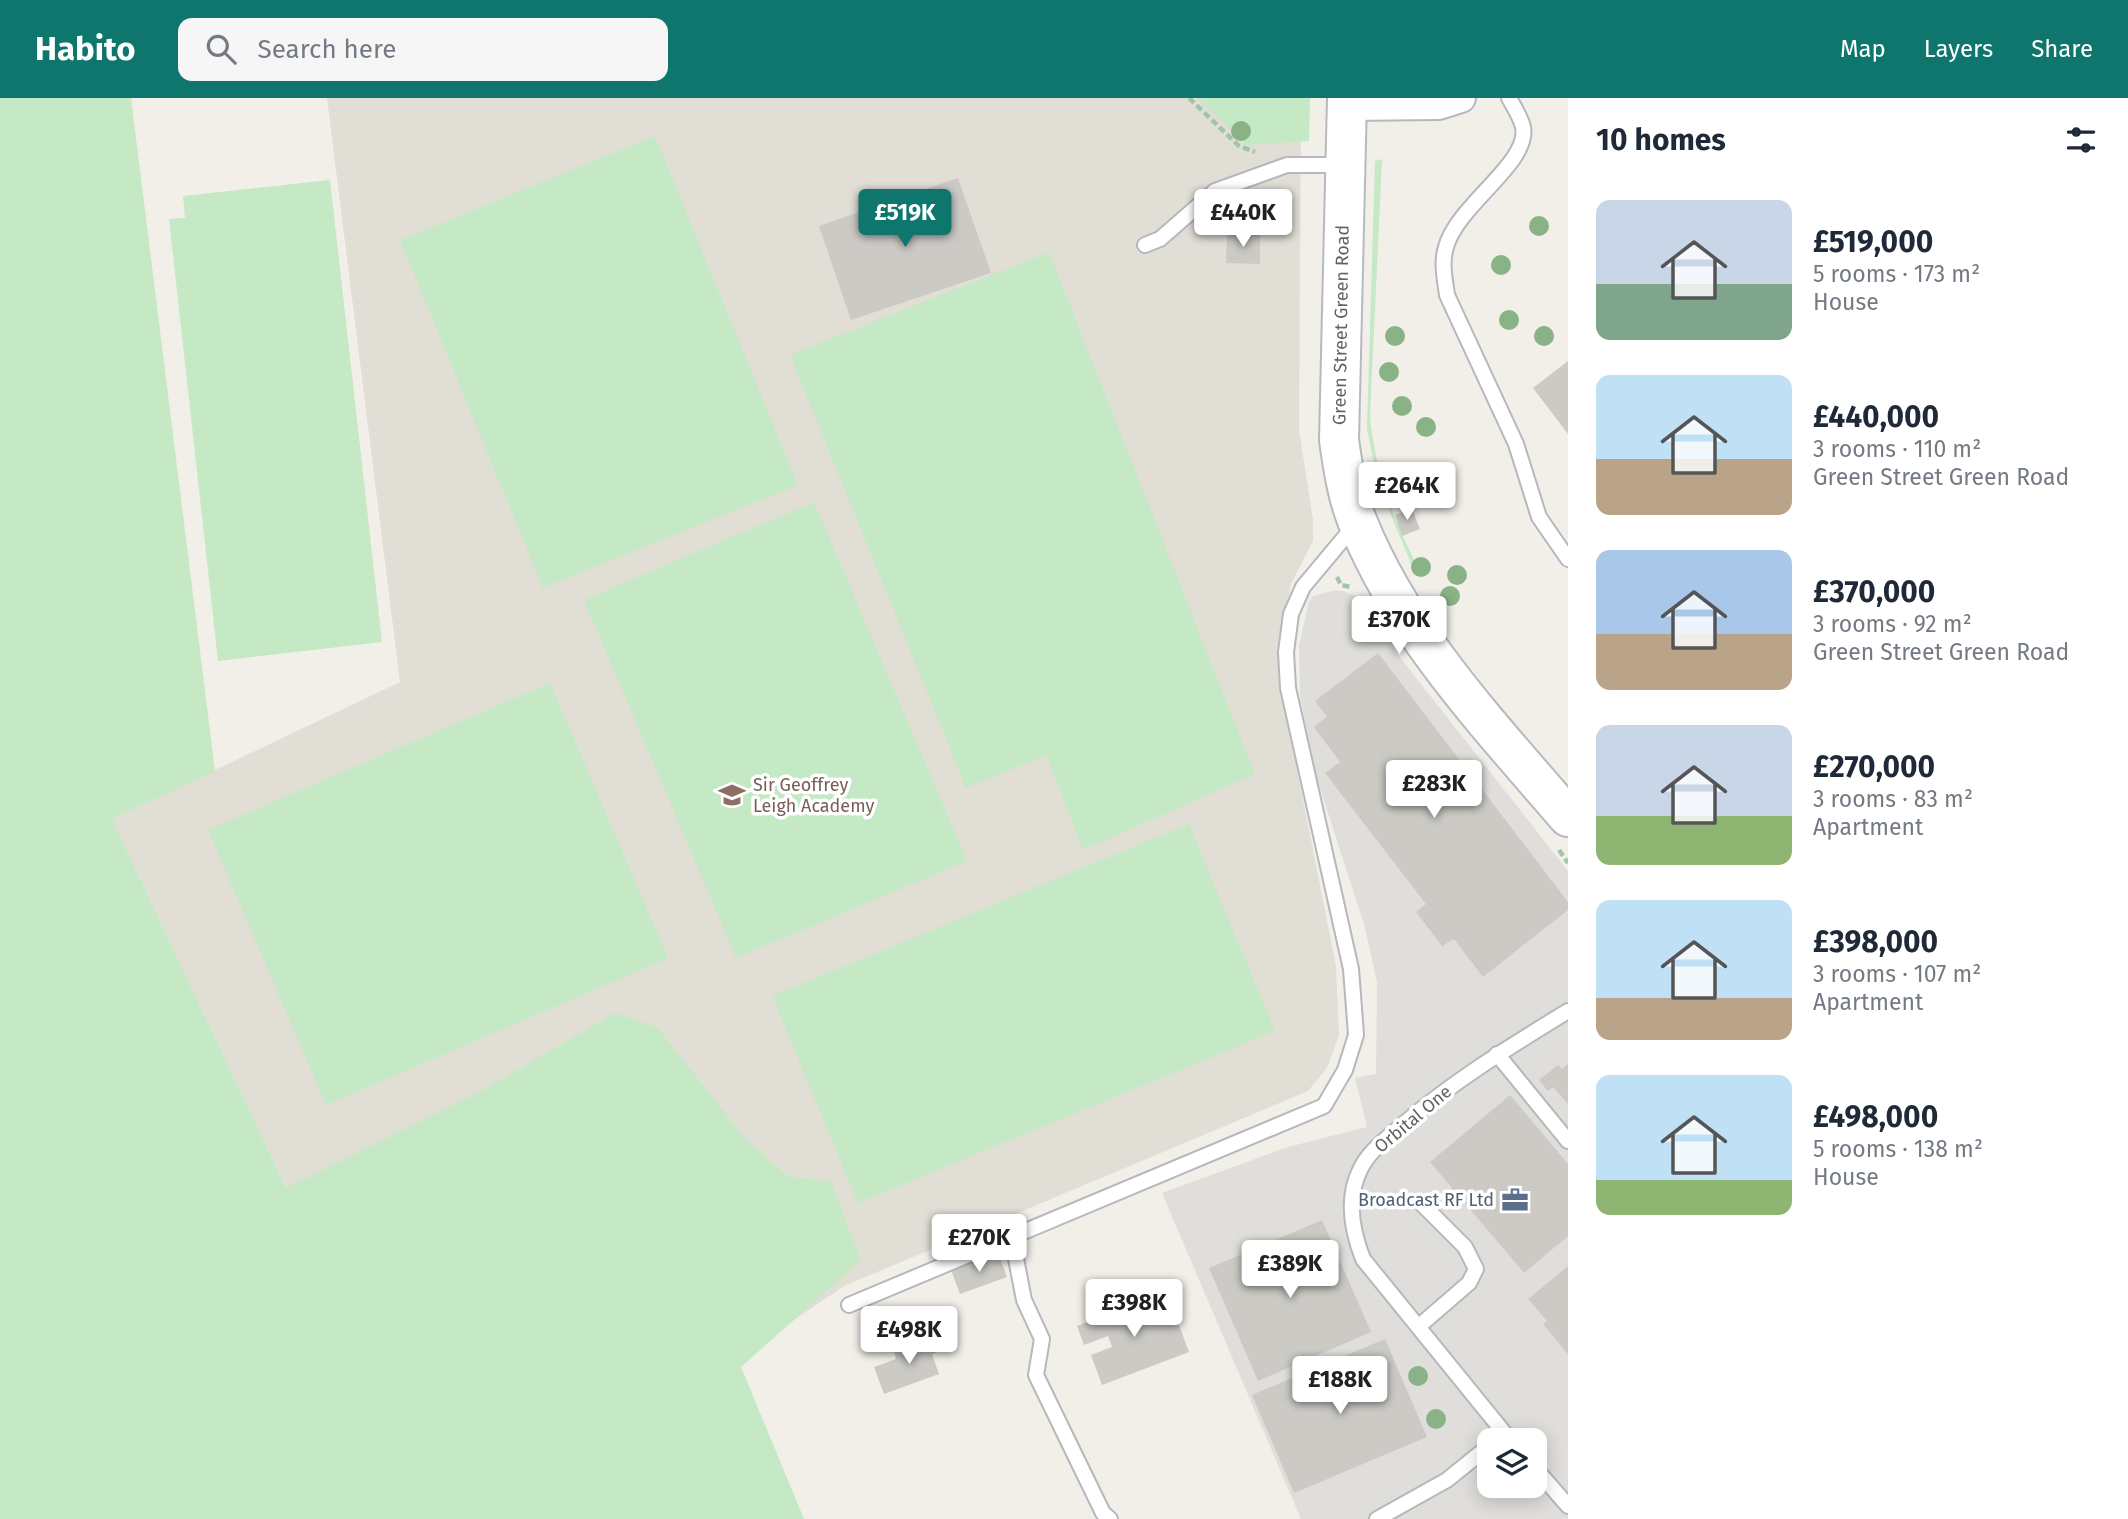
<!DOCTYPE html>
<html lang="en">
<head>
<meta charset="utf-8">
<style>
  body { margin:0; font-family:"Fira Sans",sans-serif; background:#f6f6f7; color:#1f2937; height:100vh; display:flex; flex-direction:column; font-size:26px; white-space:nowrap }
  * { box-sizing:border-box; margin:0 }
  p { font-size:23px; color:#747a83 }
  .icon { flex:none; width:38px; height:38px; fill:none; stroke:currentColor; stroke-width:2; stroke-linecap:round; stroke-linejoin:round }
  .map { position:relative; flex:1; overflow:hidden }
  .panel { display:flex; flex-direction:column; background:#fff; width:560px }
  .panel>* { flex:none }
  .buttons { position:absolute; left:1477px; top:1330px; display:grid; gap:14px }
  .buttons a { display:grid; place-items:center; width:70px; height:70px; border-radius:14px; background:#fff; box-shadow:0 4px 18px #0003; font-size:35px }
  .price { position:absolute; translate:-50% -60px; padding:0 16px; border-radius:7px; background:#fff; color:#222; font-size:23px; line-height:46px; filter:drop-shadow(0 2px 4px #0008) }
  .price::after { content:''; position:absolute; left:50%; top:42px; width:21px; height:16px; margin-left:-10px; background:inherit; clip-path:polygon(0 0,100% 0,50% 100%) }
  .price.on { background:#0f766e; color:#fff }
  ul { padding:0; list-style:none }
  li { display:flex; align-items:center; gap:21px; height:175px; padding:0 28px }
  li span { display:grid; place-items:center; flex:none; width:196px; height:140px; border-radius:14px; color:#555 }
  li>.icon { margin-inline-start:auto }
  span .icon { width:84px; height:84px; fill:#fffc; stroke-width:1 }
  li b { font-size:30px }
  h2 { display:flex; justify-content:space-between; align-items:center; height:84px; padding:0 28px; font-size:30px }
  header { display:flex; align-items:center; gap:42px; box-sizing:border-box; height:98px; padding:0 35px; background:#0f766e; color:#fff }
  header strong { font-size:33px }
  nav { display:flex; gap:38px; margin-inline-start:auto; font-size:24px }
  .search { width:490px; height:63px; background:#f6f6f7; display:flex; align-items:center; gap:18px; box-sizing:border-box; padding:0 24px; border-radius:14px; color:#747a83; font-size:26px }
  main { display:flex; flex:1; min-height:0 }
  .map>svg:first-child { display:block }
  .industrial { fill:#e0deda; fill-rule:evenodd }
  .education { fill:#e1ded6 }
  .green { fill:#c5e8c5 }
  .building { fill:#cccac5 }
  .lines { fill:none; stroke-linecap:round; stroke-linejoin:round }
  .lane-casing { stroke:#b5b8bc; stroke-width:18 }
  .street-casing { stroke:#b5b8bc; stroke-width:32 }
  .secondary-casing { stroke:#b6babf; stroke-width:42 }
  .path { stroke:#9cc7a9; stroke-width:4.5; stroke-dasharray:7 3.5; stroke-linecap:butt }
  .lane { stroke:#fff; stroke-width:14 }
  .street { stroke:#fff; stroke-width:28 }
  .secondary { stroke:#fff; stroke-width:38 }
  .tree { fill:#89b387 }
  .labels { text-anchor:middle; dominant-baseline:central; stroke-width:7; stroke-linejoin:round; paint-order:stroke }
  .street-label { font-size:18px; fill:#5f6368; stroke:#fff }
  .education-label { font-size:18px; fill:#785e54; stroke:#fff; text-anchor:start }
  .service-label { font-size:18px; fill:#4e5e75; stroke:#fff; text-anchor:end }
</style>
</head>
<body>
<header>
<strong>Habito</strong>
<div class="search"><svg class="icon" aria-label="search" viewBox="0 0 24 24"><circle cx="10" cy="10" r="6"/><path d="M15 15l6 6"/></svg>Search here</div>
<nav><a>Map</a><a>Layers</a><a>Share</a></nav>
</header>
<main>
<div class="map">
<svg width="1568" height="1421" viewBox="0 0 1568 1421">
  <rect width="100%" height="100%" fill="#f1efe8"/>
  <path class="industrial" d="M1332 493H1343L1364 501 1391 548 1568 773V1421H1301L1162 1095 1288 1049 1367 1029 1355 980 1376 976 1377 884 1364 826 1317 681 1300 599 1299 548 1309 503 1313 498ZM1489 1342H1535V1388H1489Z"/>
  <path class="education" d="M327 0H1301L1299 332 1313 422V443L1291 486 1281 536V590L1336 868 1339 937 1327 970 1308 993 844 1188 741 1258 286 1090 112 721 400 584Z"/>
  <path class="green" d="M0 0H131L215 673 112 721 286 1090 487 990 614 915 657 929 743 1038 787 1078 831 1084 861 1162 741 1269 804 1421H0Z
    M1198 0H1310L1309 43 1246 47Z
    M655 38 798 387 543 490 400 142Z
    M1382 61 1370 317C1374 370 1393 420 1416 466L1412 468 1378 385 1367 331 1375 63Z
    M330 82 382 544 218 563 169 121 185 120 183 98Z
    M1049 154 1255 676 1083 752 1046 657 966 690 790 257Z
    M814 404 967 763 736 860 584 502Z
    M550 585 668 860 326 1007 208 732Z
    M1189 726 1275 933 858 1105 772 898Z"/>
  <path class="building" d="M958 80 991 175 851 222 819 128Z
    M1227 136H1260V166L1226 165Z
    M1568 263V336L1533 290Z
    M1412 411 1420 431 1402 438 1395 417Z
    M1378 555 1568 804V812L1483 879 1454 841 1442 848 1416 814 1426 806 1325 675 1340 664 1314 629 1327 619 1315 603Z
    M1568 966V1006L1553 989 1548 993 1539 982 1558 967 1562 971Z
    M1510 997 1568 1066V1138L1524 1175 1430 1064Z
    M1322 1122 1371 1234 1258 1283 1209 1170Z
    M998 1155 1007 1179 960 1196 951 1172Z
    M1568 1168V1256L1543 1226 1547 1223 1528 1201Z
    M1157 1198 1164 1215 1173 1211 1189 1254 1102 1287 1091 1257 1112 1249 1108 1238 1084 1247 1077 1228Z
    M936 1240 941 1253 932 1256 939 1276 884 1296 874 1269 896 1261 894 1253Z
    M1385 1241 1427 1339 1294 1395 1252 1297Z"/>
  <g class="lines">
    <defs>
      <path id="lane" d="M1509 0C1514 9 1521 20 1523 29 1530 65 1458 106 1446 149 1441 165 1445 182 1447 197L1516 346 1539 419 1568 461
        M1145 147 1160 141 1215 93 1287 67H1343
        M1497 956 1568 1043
        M1012 1140 1024 1202 1042 1241 1036 1277 1103 1415 1110 1421
        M849 1207 1324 1008 1345 972 1356 937 1351 871 1288 590 1286 554 1291 516 1303 489 1354 428
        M1418 1229 1469 1185 1476 1171 1465 1149 1421 1105
        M1510 1342 1363 1161C1352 1133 1346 1100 1360 1072 1368 1054 1385 1042 1400 1029 1452 984 1509 949 1568 913
        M1535 1370 1568 1408
        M1377 1421 1447 1382 1489 1348"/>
      <path id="street" d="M1347 8 1439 7 1461 0"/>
      <path id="secondary" d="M1347 0 1339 342C1343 370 1347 398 1358 425 1403 537 1491 629 1568 719"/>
    </defs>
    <use href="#lane" class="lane-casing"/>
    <use href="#street" class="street-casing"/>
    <use href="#secondary" class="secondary-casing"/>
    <path class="path" d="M1189 0 1239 48 1255 54
      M1337 479 1341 487 1351 489
      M1559 752 1568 765"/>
    <use href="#lane" class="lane"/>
    <use href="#street" class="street"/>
    <use href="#secondary" class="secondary"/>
  </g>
  <g class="tree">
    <circle cx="1241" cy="33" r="10"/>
    <circle cx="1539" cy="128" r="10"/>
    <circle cx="1501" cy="167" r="10"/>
    <circle cx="1509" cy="222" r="10"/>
    <circle cx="1395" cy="238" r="10"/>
    <circle cx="1544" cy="238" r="10"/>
    <circle cx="1389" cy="274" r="10"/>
    <circle cx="1402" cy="308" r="10"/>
    <circle cx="1426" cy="329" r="10"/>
    <circle cx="1400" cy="396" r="10"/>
    <circle cx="1421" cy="469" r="10"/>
    <circle cx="1457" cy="477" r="10"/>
    <circle cx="1450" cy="498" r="10"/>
    <circle cx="1418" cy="1278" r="10"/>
    <circle cx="1436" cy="1321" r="10"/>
  </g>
  <defs>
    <symbol id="school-bare" viewBox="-9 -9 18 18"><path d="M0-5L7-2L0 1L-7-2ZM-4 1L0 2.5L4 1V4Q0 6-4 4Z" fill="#8d6e63" stroke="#fff" stroke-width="2.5" paint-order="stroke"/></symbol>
    <symbol id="office-bare" viewBox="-9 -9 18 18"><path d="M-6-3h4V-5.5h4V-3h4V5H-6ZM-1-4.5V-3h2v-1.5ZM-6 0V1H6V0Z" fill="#5c6f8a" stroke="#fff" stroke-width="2.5" paint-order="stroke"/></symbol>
  </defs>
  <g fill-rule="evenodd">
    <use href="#school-bare" x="713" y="678" width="38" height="38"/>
    <use href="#office-bare" x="1496" y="1083" width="38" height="38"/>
  </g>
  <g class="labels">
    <g class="street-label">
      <text transform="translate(1341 227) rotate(-89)">Green Street Green Road</text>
      <text transform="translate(1413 1021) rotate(-40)">Orbital One</text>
    </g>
    <g class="education-label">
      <text x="753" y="687">Sir Geoffrey<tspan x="753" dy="21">Leigh Academy</tspan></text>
    </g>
    <g class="service-label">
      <text x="1494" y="1102">Broadcast RF Ltd</text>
    </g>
  </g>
</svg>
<div class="buttons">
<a><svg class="icon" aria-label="layers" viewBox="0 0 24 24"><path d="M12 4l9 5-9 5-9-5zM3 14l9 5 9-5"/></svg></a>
</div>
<b class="price on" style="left:905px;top:151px">£519K</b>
<b class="price" style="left:1243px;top:151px">£440K</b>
<b class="price" style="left:1407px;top:424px">£264K</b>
<b class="price" style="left:1399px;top:558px">£370K</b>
<b class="price" style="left:1434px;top:722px">£283K</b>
<b class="price" style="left:979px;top:1176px">£270K</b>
<b class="price" style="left:1290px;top:1202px">£389K</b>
<b class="price" style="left:1134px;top:1241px">£398K</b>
<b class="price" style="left:909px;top:1268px">£498K</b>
<b class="price" style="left:1340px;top:1318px">£188K</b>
</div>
<section class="panel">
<h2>10 homes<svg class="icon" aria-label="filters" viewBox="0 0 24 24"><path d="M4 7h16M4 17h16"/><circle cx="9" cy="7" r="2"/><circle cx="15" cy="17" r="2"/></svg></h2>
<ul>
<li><span style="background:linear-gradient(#c9d6e8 60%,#7fa58c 0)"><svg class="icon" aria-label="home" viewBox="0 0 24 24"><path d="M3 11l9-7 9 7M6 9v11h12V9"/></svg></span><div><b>£519,000</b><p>5 rooms · 173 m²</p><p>House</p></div></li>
<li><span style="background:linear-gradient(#bfe0f5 60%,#b9a48a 0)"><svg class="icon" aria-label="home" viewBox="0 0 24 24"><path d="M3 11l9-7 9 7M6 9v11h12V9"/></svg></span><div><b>£440,000</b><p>3 rooms · 110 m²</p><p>Green Street Green Road</p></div></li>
<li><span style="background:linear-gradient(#a9c7e8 60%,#b9a48a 0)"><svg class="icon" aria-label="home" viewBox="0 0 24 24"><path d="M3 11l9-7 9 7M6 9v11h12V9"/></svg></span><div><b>£370,000</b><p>3 rooms · 92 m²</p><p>Green Street Green Road</p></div></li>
<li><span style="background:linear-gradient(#c9d6e8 65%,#8fb573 0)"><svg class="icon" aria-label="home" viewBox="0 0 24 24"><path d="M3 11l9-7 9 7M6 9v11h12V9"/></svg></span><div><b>£270,000</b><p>3 rooms · 83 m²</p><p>Apartment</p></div></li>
<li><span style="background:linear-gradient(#bfe0f5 70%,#b9a48a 0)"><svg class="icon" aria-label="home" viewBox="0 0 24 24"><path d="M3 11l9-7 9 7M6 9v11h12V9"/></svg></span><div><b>£398,000</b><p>3 rooms · 107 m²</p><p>Apartment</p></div></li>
<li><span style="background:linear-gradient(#bfe0f5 75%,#8fb573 0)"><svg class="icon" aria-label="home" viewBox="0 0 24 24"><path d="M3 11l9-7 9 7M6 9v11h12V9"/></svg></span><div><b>£498,000</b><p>5 rooms · 138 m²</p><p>House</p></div></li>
</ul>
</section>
</main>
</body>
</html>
